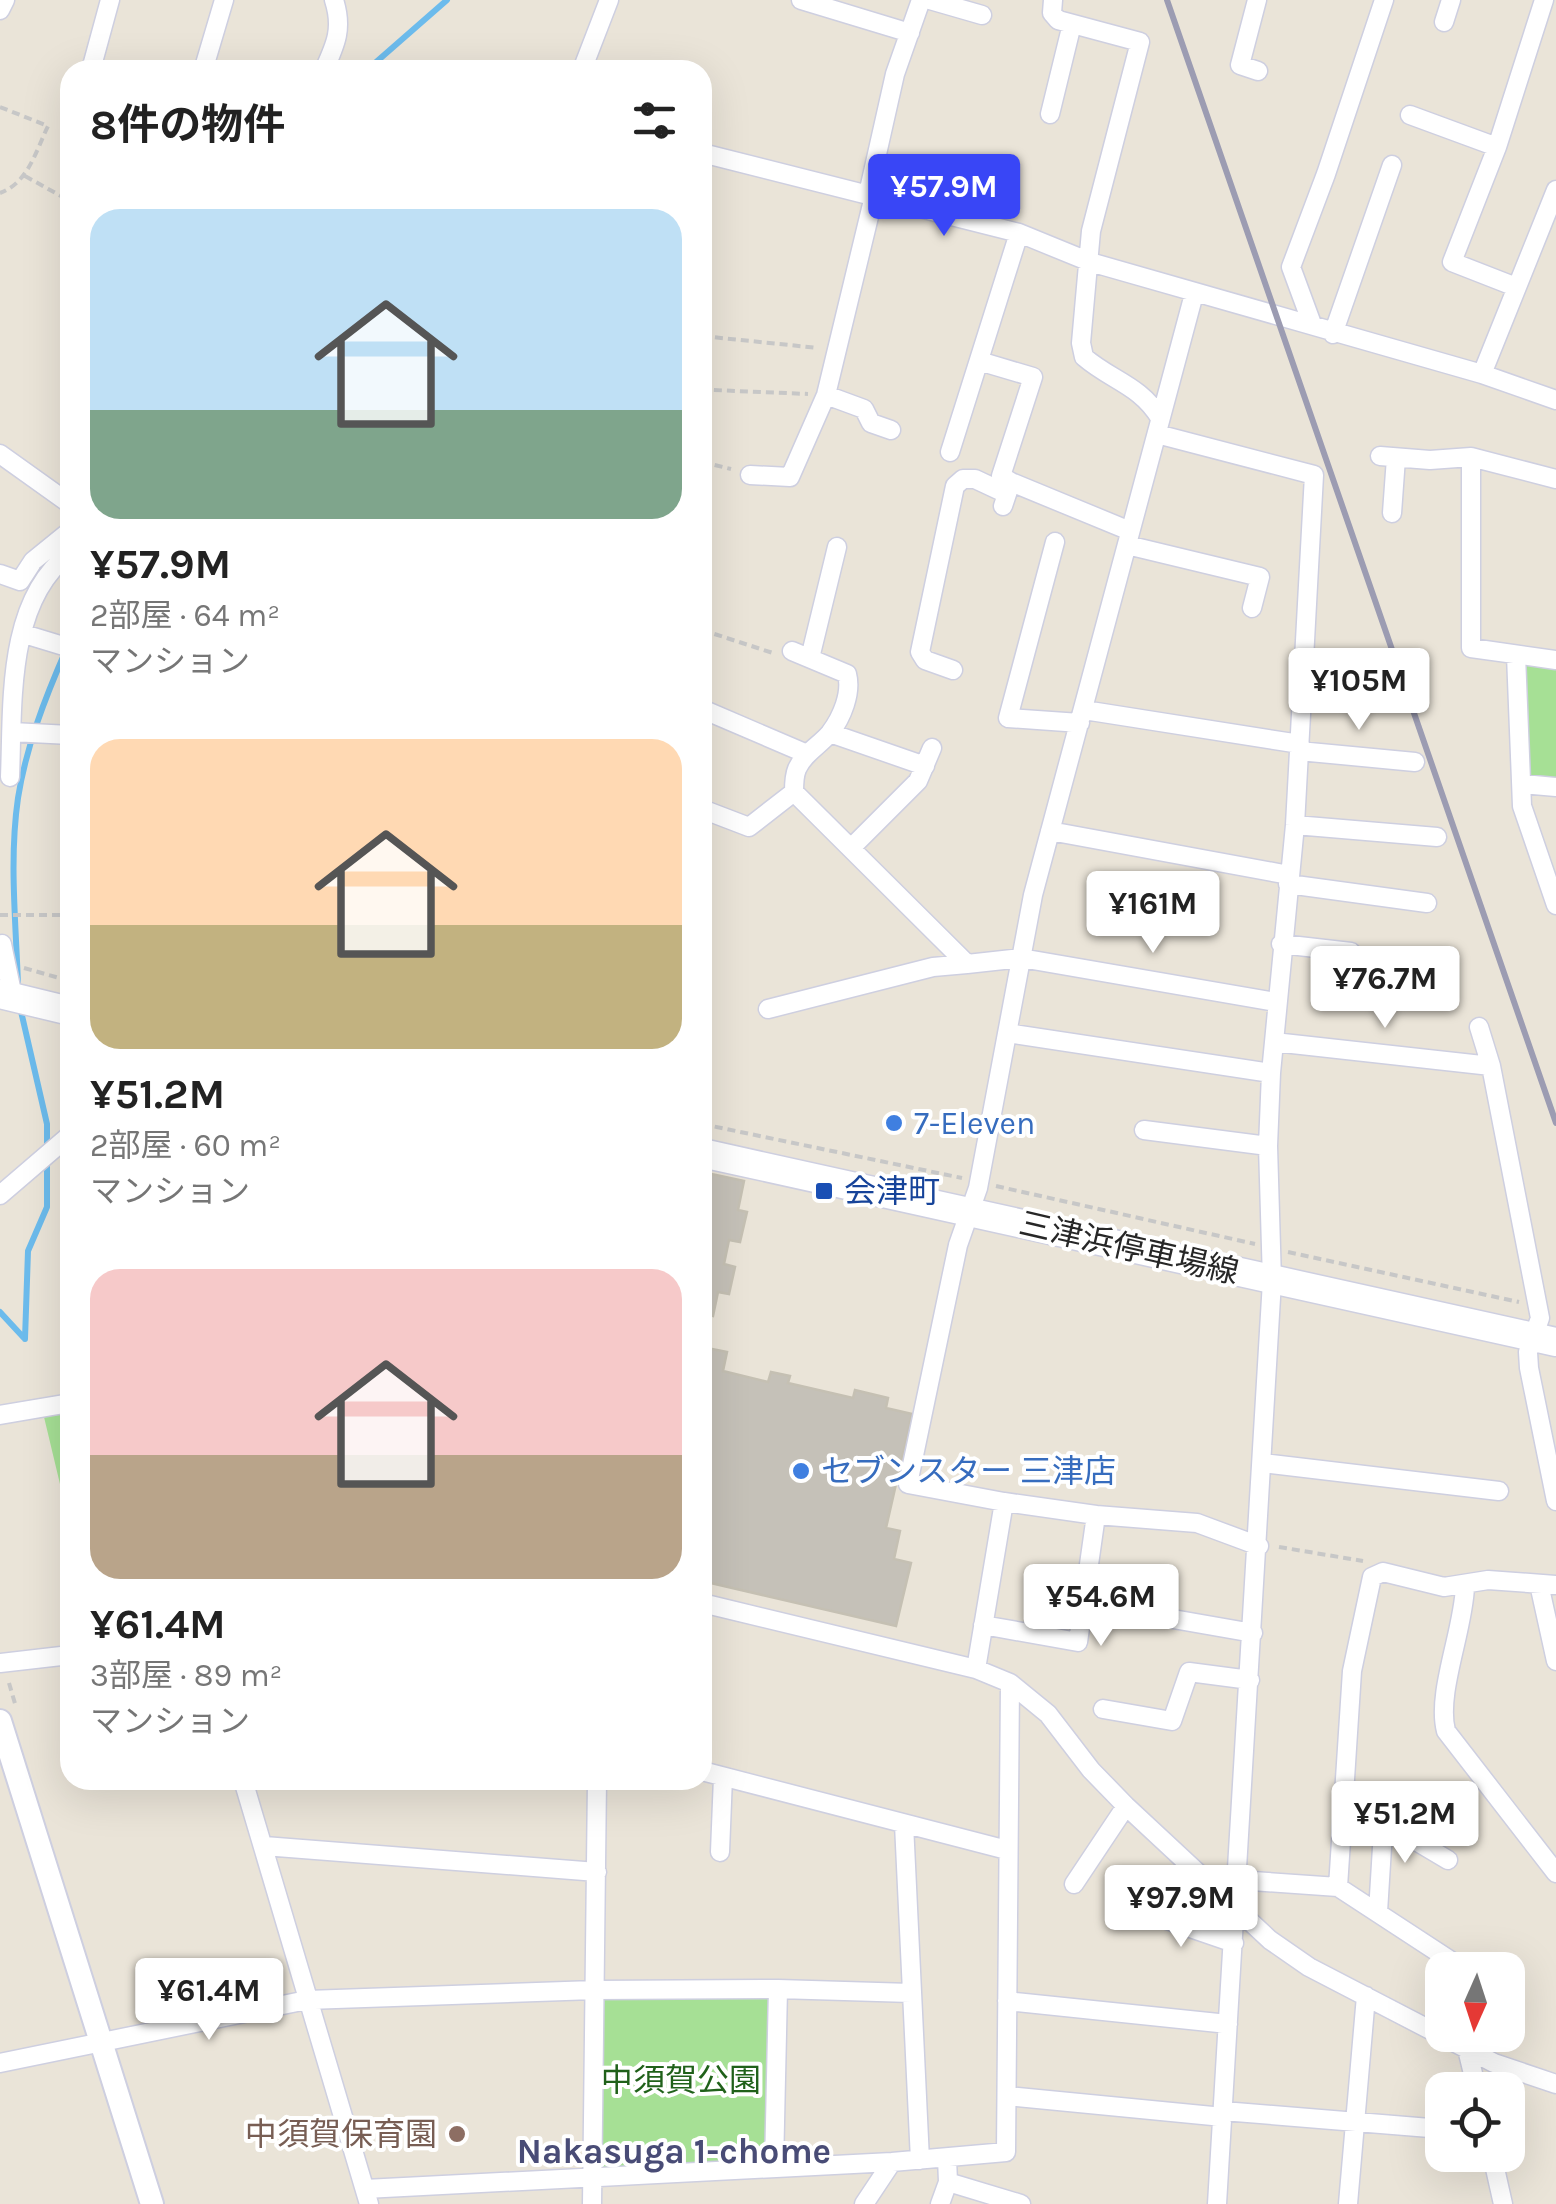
<!DOCTYPE html>
<html lang="ja">
<head>
<meta charset="utf-8">
<style>
  body { margin:0; font-family:Karla,"Noto Sans JP",sans-serif; background:#f6f6f6; color:#222; height:100vh; display:flex; flex-direction:column; font-size:38px; white-space:nowrap }
  * { box-sizing:border-box; margin:0 }
  p { font-size:32px; color:#767676 }
  .icon { flex:none; width:55px; height:55px; fill:none; stroke:currentColor; stroke-width:2; stroke-linecap:round; stroke-linejoin:round }
  .map { position:relative; flex:1; overflow:hidden }
  .panel { position:absolute; left:60px; top:60px; width:652px; height:1730px; display:flex; flex-direction:column; background:#fff; border-radius:30px; box-shadow:0 10px 40px #0002 }
  .panel>* { flex:none }
  .needle { width:65px; rotate:183deg }
  .buttons { position:absolute; left:1425px; top:1952px; display:grid; gap:20px }
  .buttons a { display:grid; place-items:center; width:100px; height:100px; border-radius:20px; background:#fff; box-shadow:0 10px 40px #0002; font-size:50px }
  .price { position:absolute; translate:-50% -85px; padding:0 22px; border-radius:10px; background:#fff; color:#222; font-size:32px; line-height:65px; filter:drop-shadow(0 2px 5px #0008) }
  .price::after { content:''; position:absolute; left:50%; top:60px; width:30px; height:22px; margin-left:-15px; background:inherit; clip-path:polygon(0 0,100% 0,50% 100%) }
  .price.selected { background:#3946f6; color:#fff }
  ul { padding:0; list-style:none }
  li { display:grid; align-content:center; gap:20px; height:530px; padding:0 30px }
  li span { display:grid; place-items:center; height:310px; border-radius:30px; color:#555 }
  li>.icon { margin-inline-start:auto }
  span .icon { width:180px; height:180px; fill:#fffc; stroke-width:1 }
  li b { font-size:42px }
  h2 { display:flex; justify-content:space-between; align-items:center; height:120px; padding:0 30px; font-size:42px }
  .map>svg:first-child { display:block }
  .green { fill:#a6e095 }
  .lines { fill:none; stroke-linecap:round; stroke-linejoin:round }
  .stream { stroke:#6cbbec; stroke-width:6 }
  .building { fill:#c5c1b8; stroke:#c5c0b3; stroke-width:2.5 }
  .minor-casing { stroke:#cecfe0; stroke-width:21 }
  .tertiary-casing { stroke:#cecfe0; stroke-width:26 }
  .secondary-casing { stroke:#cecfe0; stroke-width:31 }
  .path { stroke:#c7c7c7; stroke-width:4; stroke-dasharray:8 5; stroke-linecap:butt }
  .minor { stroke:#fff; stroke-width:18 }
  .tertiary { stroke:#fff; stroke-width:22 }
  .secondary { stroke:#fff; stroke-width:28 }
  .rail { stroke:#9c9cb2; stroke-width:6 }
  .shop-dot { fill:#3f7fe0; stroke:#fff; stroke-width:4 }
  .transit-dot { fill:#1a4fb4; stroke:#fff; stroke-width:4 }
  .education-dot { fill:#8d6e63; stroke:#fff; stroke-width:4 }
  .labels { text-anchor:middle; dominant-baseline:central; stroke-width:8; stroke-linejoin:round; paint-order:stroke }
  .shop-label { font-size:32px; fill:#366cbe; stroke:#fff; text-anchor:start }
  .transit-label { font-size:32px; fill:#164399; stroke:#fff; text-anchor:start }
  .street-label { font-size:32px; fill:#272727; stroke:#fff }
  .park-label { font-size:32px; fill:#20611a; stroke:#fff }
  .education-label { font-size:32px; fill:#785e54; stroke:#fff; text-anchor:end }
  .neighbourhood-label { font-size:35px; font-weight:bold; fill:#494c76; stroke:#fff }
</style>
</head>
<body>
<div class="map">
<svg width="1556" height="2204" viewBox="0 0 1556 2204">
  <rect width="100%" height="100%" fill="#eae4d8"/>
  <path class="green" d="M1522 662 1556 666V783L1528 781Z
    M70 1413V1526L44 1417Z
    M600 1995 771 1996 770 2160 593 2168Z"/>
  <g class="lines">
    <path class="stream" d="M367 70 447 0
      M18 985C16 923 9 860 18 798 26 747 45 698 66 650
      M20 1007 47 1124V1207L28 1251 25 1339
      M0 1312 24 1338"/>
  </g>
  <path class="building" d="M702 1172 744 1181 738 1210 747 1212 740 1242 729 1240 724 1264 735 1267 729 1294 718 1292 713 1316 702 1313Z
    M702 1347 727 1352 723 1371 768 1382 771 1372 790 1376 788 1383 853 1398 855 1390 888 1398 886 1408 912 1414 886 1528 900 1531 894 1559 911 1563 896 1626 702 1581Z"/>
  <g class="lines">
    <defs>
      <path id="minor" d="M801 0 910 33
        M930 0 982 15
        M1053 0 1052 13 1058 20 1140 42 1091 231 1081 343 1084 357C1112 381 1140 385 1160 418
        M1257 0 1240 65 1258 71
        M0 10 5 0
        M1444 22 1451 0
        M205 64 224 0
        M102 70 92 66 110 0
        M324 70C336 44 343 28 334 0
        M582 70 609 0
        M1050 114 1072 24
        M1410 115 1497 147
        M702 153 1019 233 1090 262 1482 374 1556 400
        M868 194 895 74 921 0
        M1516 287 1452 262 1497 147 1544 0
        M1312 324 1291 267 1326 174 1384 0
        M1333 334 1392 165
        M979 361 1033 377 1001 476 1011 482
        M1482 374 1556 190
        M826 395 864 409 871 423 891 430
        M1157 434 1314 475 1295 825 1271 1073 1268 1146 1272 1281 1217 2204
        M950 452 1019 233
        M0 454 70 504
        M1380 456 1430 460 1471 457 1556 479
        M1471 457V648L1556 660
        M750 475 790 477 826 395 874 196
        M1003 506 1011 482 1130 531
        M1392 513 1396 458
        M1055 542 1008 718 1080 723
        M1127 545 1260 577 1252 608
        M0 574 20 581 33 561 70 531
        M24 634 70 648
        M792 651 847 674C852 693 842 717 830 733 819 746 804 753 797 769 794 776 794 784 794 792
        M1516 655 1522 806 1556 905
        M810 658 837 547
        M953 670 925 660 920 652 955 486 963 479H975L1007 494
        M1305 673 1372 679
        M702 709 807 754
        M1084 710 1300 744
        M12 732 70 735
        M830 733 925 766
        M1299 751 1415 762
        M10 777C13 704 6 601 70 553
        M1523 784 1556 787
        M702 809 749 827 794 792 967 964 1021 958 1276 1002
        M1295 825 1437 837
        M1050 831 1289 875
        M851 848 918 781 932 748
        M1288 884 1427 903
        M2 944 13 997
        M1281 944 1351 952
        M768 1009 933 967 967 964
        M1479 1027 1491 1066 1540 1318 1528 1352 1529 1368 1556 1501
        M1007 1033 1271 1073
        M1274 1042 1491 1066
        M1144 1130 1268 1146
        M0 1195 70 1135
        M0 1415 70 1403
        M1263 1463 1499 1491
        M1004 1502 1096 1515 1197 1523 1259 1546
        M1539 1584 1556 1661
        M1465 1586C1464 1629 1436 1693 1446 1731L1556 1873
        M1173 1619 1253 1633
        M983 1625 1078 1642 1096 1515
        M0 1663 70 1655
        M976 1669 1004 1502 908 1484 958 1245 978 1188 1033 895 1194 294
        M1010 1683 1048 1714 1091 1770 1126 1806 1270 1940 1309 1967 1494 2063 1556 2084
        M1103 1709 1172 1721 1189 1672 1250 1680
        M702 1771 1007 1850
        M243 1780 369 2204
        M1384 1822 1448 1860
        M904 1824 920 2160
        M264 1846 597 1872
        M720 1852 723 1777
        M1238 1880 1338 1887 1465 1970
        M1074 1884 1126 1806
        M1338 1887 1352 1671 1372 1577 1383 1572 1444 1587 1488 1580 1556 1585
        M1144 1912 1234 1943
        M1378 1912 1384 1815
        M1007 2001 1228 2024
        M1467 2049 1477 2090
        M0 2063 307 2000 594 1990 778 1989 911 1993
        M1007 2096 1223 2117
        M1223 2111 1442 2129
        M1492 2155 1503 2204
        M947 2158 948 2182 1021 2204
        M774 2167 778 1989
        M365 2189 892 2162 1006 2152 1010 1683 976 1669 702 1603
        M592 2204 597 1780
        M864 2204 892 2162
        M940 2204 948 2182
        M1348 2204 1366 1996"/>
      <path id="tertiary" d="M0 1721 152 2204"/>
      <path id="secondary" d="M0 994 70 1011
        M702 1153 1556 1342"/>
    </defs>
    <use href="#minor" class="minor-casing"/>
    <use href="#tertiary" class="tertiary-casing"/>
    <use href="#secondary" class="secondary-casing"/>
    <path class="path" d="M0 107 48 126C36 151 28 183 0 193
      M25 176 70 201
      M702 336 818 348
      M702 385 713 390 808 394
      M702 462 731 469
      M702 630 773 653
      M0 915H70
      M24 968 70 981
      M702 1124 962 1178
      M996 1186 1255 1244
      M1288 1252 1519 1302
      M1279 1547 1363 1561
      M9 1683 16 1707"/>
    <use href="#minor" class="minor"/>
    <use href="#tertiary" class="tertiary"/>
    <use href="#secondary" class="secondary"/>
    <path class="rail" d="M1167 0 1556 1123"/>
  </g>
  <g class="shop-dot">
    <circle cx="894" cy="1123" r="10"/>
    <circle cx="801" cy="1471" r="10"/>
  </g>
  <rect class="transit-dot" x="814" y="1181" width="20" height="20" rx="5"/>
  <circle class="education-dot" cx="457" cy="2134" r="10"/>
  <g class="labels">
    <g class="shop-label">
      <text x="914" y="1123">7-Eleven</text>
      <text x="821" y="1471">セブンスター 三津店</text>
    </g>
    <g class="transit-label">
      <text x="844" y="1191">会津町</text>
    </g>
    <g class="street-label">
      <text transform="translate(1129 1248) rotate(13)">三津浜停車場線</text>
    </g>
    <g class="park-label">
      <text x="681" y="2080">中須賀公園</text>
    </g>
    <g class="education-label">
      <text x="437" y="2134">中須賀保育園</text>
    </g>
    <g class="neighbourhood-label">
      <text x="674" y="2151">Nakasuga 1-chome</text>
    </g>
  </g>
</svg>
<div class="buttons">
<a><svg class="needle" viewBox="-14 -14 28 28"><path d="M0-13l5 13h-10z" fill="#e53935"/><path d="M0 13l5-13h-10z" fill="#767676"/></svg></a>
<a><svg class="icon" aria-label="locate" viewBox="0 0 24 24"><circle cx="12" cy="12" r="6"/><path d="M12 2v4M12 18v4M2 12h4M18 12h4"/></svg></a>
</div>
<b class="price selected" style="left:944px;top:239px">¥57.9M</b>
<b class="price" style="left:1359px;top:733px">¥105M</b>
<b class="price" style="left:1153px;top:956px">¥161M</b>
<b class="price" style="left:1385px;top:1031px">¥76.7M</b>
<b class="price" style="left:1101px;top:1649px">¥54.6M</b>
<b class="price" style="left:1405px;top:1866px">¥51.2M</b>
<b class="price" style="left:1181px;top:1950px">¥97.9M</b>
<b class="price" style="left:209px;top:2043px">¥61.4M</b>
<section class="panel">
<h2>8件の物件<svg class="icon" aria-label="filters" viewBox="0 0 24 24"><path d="M4 7h16M4 17h16"/><circle cx="9" cy="7" r="2"/><circle cx="15" cy="17" r="2"/></svg></h2>
<ul>
<li><span style="background:linear-gradient(#bfe0f5 65%,#7fa58c 0)"><svg class="icon" aria-label="home" viewBox="0 0 24 24"><path d="M3 11l9-7 9 7M6 9v11h12V9"/></svg></span><div><b>¥57.9M</b><p>2部屋 · 64 m²</p><p>マンション</p></div></li>
<li><span style="background:linear-gradient(#ffd9b3 60%,#c2b280 0)"><svg class="icon" aria-label="home" viewBox="0 0 24 24"><path d="M3 11l9-7 9 7M6 9v11h12V9"/></svg></span><div><b>¥51.2M</b><p>2部屋 · 60 m²</p><p>マンション</p></div></li>
<li><span style="background:linear-gradient(#f6c9c9 60%,#b9a48a 0)"><svg class="icon" aria-label="home" viewBox="0 0 24 24"><path d="M3 11l9-7 9 7M6 9v11h12V9"/></svg></span><div><b>¥61.4M</b><p>3部屋 · 89 m²</p><p>マンション</p></div></li>
</ul>
</section>
</div>
</body>
</html>
